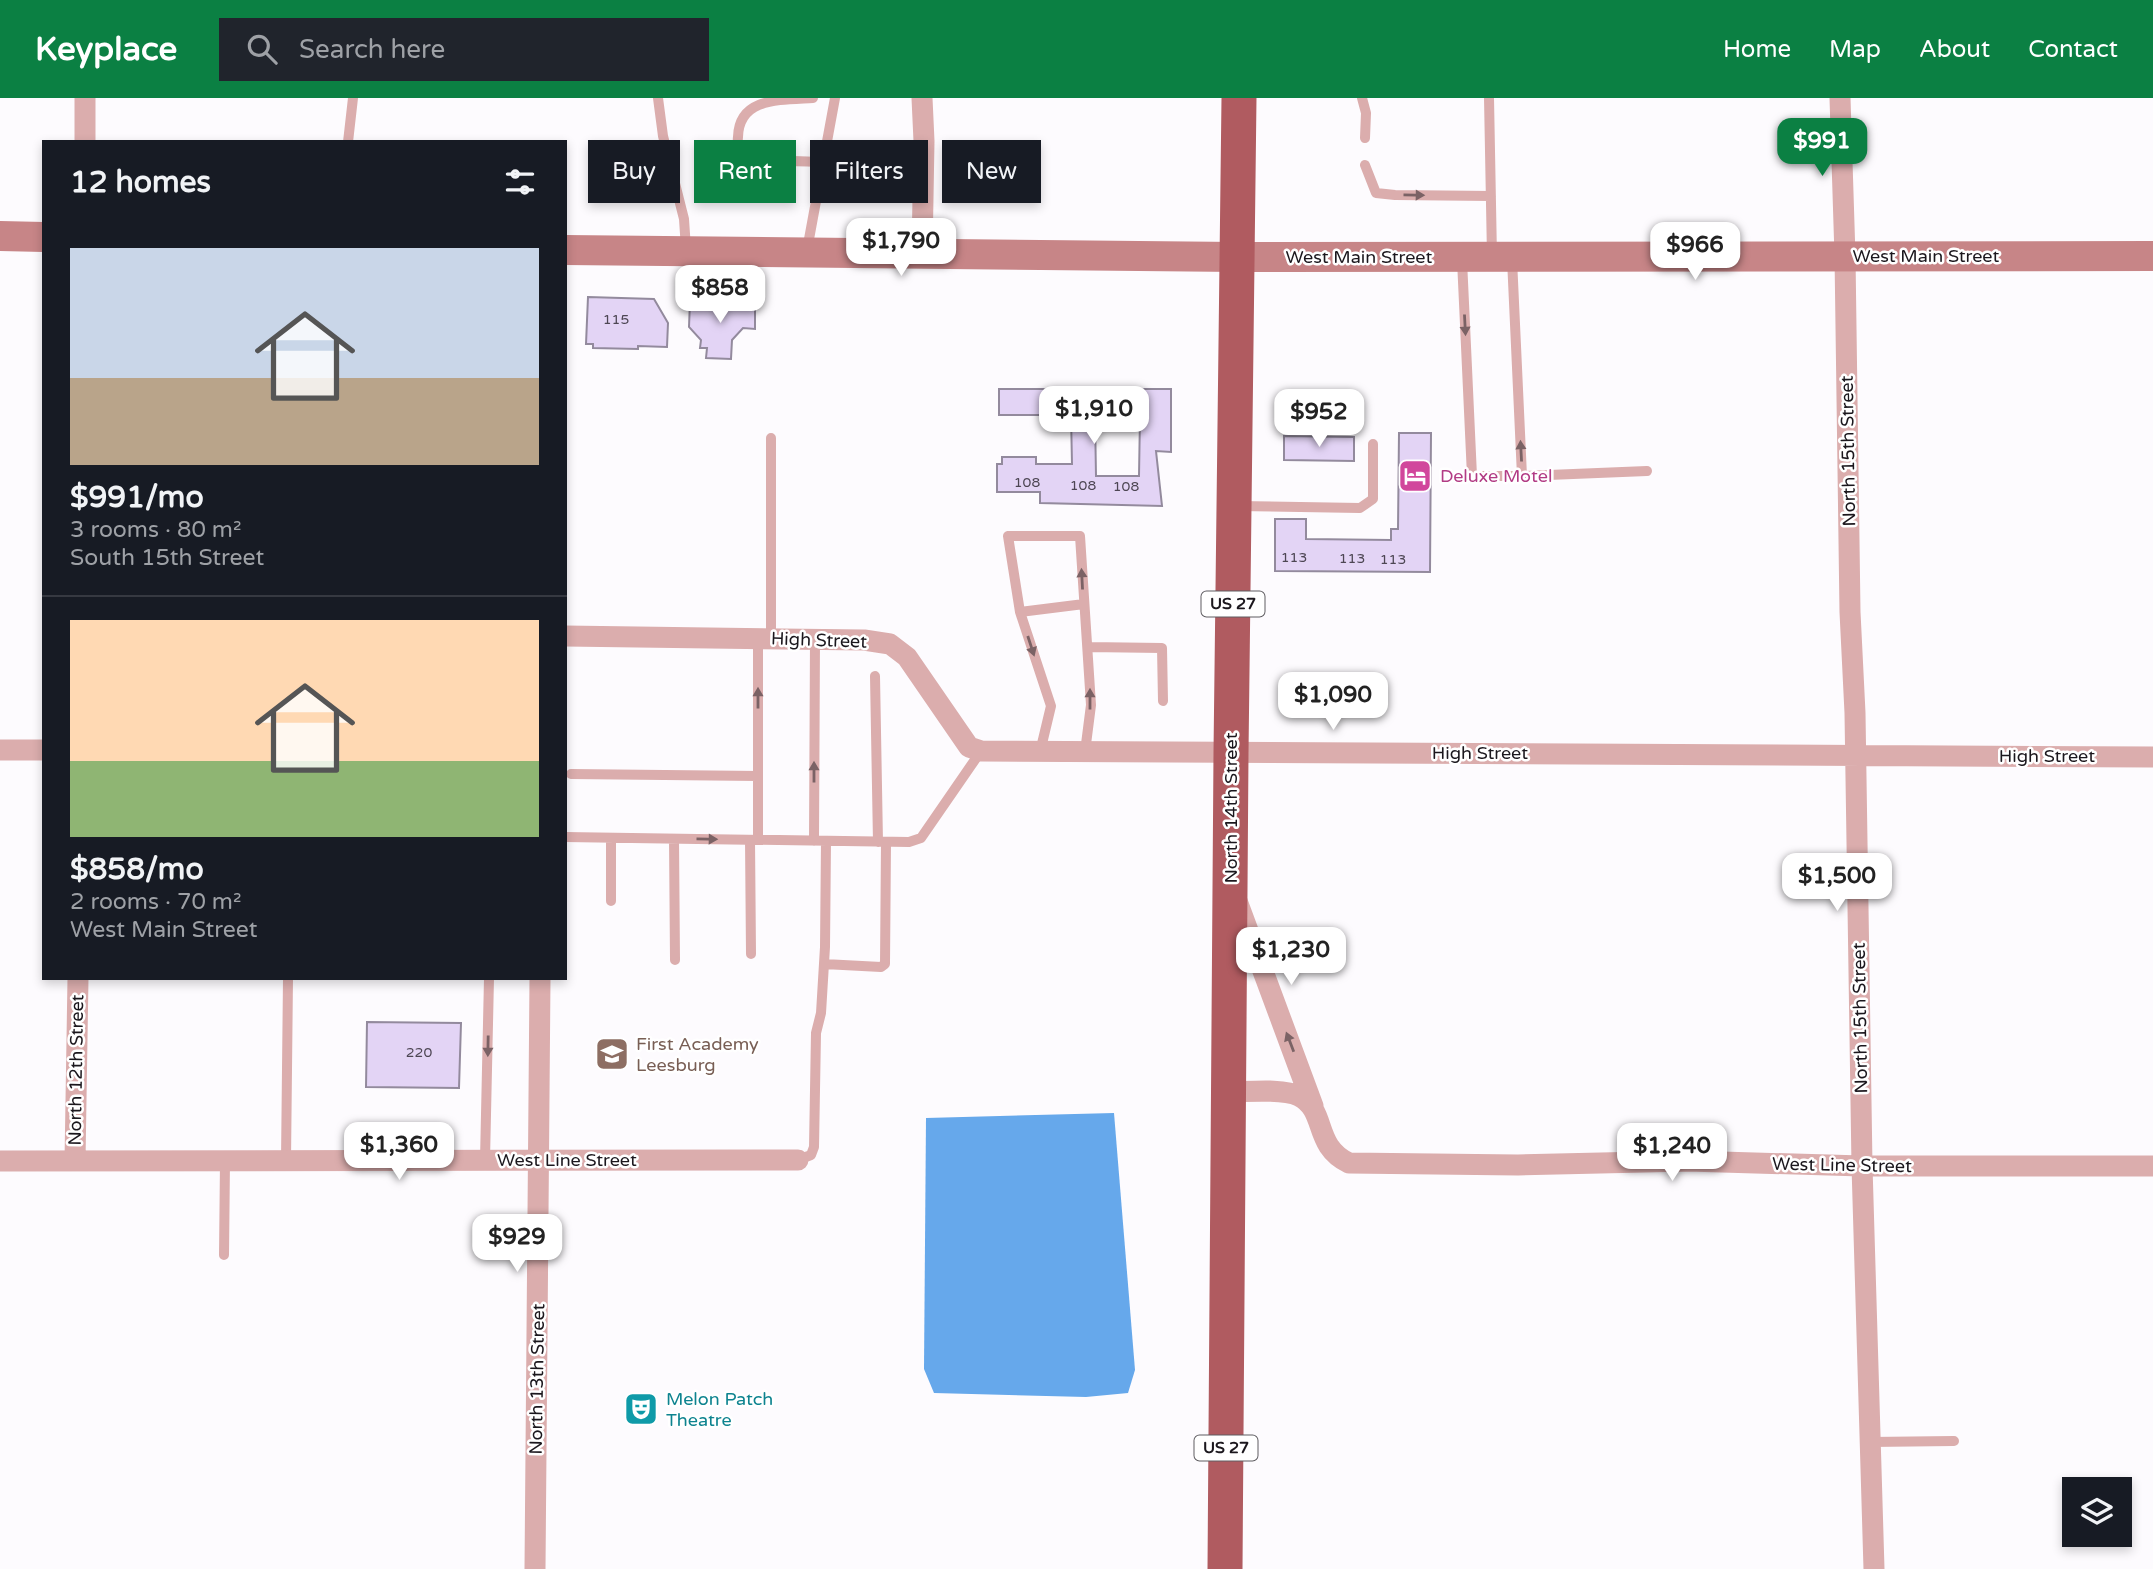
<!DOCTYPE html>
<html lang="en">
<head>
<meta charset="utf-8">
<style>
  body { margin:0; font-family:"Varela Round",sans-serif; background:#20242c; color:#f1f3f6; height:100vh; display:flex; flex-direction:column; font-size:26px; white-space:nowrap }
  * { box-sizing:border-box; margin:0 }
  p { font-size:23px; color:#9ea1a6 }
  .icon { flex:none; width:38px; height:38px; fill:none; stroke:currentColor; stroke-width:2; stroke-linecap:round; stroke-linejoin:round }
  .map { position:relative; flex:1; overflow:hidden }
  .drawer { position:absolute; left:42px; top:42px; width:525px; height:840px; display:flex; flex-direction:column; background:#171b24; border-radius:0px; box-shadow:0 4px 10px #0003 }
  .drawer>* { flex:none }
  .top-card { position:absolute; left:588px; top:42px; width:665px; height:63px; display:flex; gap:14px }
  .tools { position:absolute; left:2062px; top:1379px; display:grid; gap:14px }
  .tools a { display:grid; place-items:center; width:70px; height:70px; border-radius:0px; background:#171b24; box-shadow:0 4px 10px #0003; font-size:35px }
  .price { position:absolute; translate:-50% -60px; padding:0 16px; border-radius:14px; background:#fff; color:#222; font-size:23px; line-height:46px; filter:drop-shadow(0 2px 4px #0008) }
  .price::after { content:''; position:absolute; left:50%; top:42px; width:21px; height:16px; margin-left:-10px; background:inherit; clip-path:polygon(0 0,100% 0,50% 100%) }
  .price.active { background:#0b8043; color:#fff }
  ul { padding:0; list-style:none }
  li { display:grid; align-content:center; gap:14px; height:371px; padding:0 28px }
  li+li { border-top:2px solid #363941 }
  li span { display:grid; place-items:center; height:217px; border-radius:0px; color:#555 }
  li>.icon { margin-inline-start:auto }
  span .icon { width:126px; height:126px; fill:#fffc; stroke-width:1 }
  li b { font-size:30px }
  h2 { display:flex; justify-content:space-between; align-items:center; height:84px; padding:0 28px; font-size:30px }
  .tag { padding:0 24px; border-radius:0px; background:#171b24; box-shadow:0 4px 10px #0003; font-size:24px; line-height:63px }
  .tag.active { background:#0b8043; color:#fff }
  header { display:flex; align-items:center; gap:42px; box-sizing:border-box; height:98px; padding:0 35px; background:#0b8043; color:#fff }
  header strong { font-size:33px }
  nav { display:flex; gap:38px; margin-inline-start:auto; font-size:24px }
  .search { width:490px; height:63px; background:#20242c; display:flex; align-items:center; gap:18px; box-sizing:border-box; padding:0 24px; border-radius:0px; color:#9ea1a6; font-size:26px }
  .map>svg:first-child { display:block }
  .water { fill:#66a8eb }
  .building { fill:#e3d4f5; stroke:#938a9d; stroke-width:2; fill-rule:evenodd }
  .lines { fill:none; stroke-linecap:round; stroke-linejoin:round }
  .service { stroke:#dbadad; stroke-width:10 }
  .minor { stroke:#dbadad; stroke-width:21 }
  .secondary { stroke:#c78587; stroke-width:30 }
  .trunk { stroke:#b05b60; stroke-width:35 }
  .oneway { fill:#7b6265 }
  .labels { text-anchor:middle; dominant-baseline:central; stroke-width:5; stroke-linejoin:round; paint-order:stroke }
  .number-label { font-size:14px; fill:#4d4653 }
  .shield { fill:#fff; stroke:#5f5d61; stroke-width:2 }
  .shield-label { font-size:16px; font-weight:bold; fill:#1b171d }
  .street-label { font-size:18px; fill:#1b171d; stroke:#fff }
  .hotel-label { font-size:18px; fill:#b23c85; stroke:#fff; text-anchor:start }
  .education-label { font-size:18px; fill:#785e54; stroke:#fff; text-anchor:start }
  .culture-label { font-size:18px; fill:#0d838f; stroke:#fff; text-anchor:start }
</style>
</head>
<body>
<header>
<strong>Keyplace</strong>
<div class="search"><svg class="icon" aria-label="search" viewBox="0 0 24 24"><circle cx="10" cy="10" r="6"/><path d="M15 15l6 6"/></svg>Search here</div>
<nav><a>Home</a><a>Map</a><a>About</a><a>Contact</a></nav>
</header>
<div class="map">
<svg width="2153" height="1471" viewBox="0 0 2153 1471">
  <rect width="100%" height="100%" fill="#fdfbfe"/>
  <path class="water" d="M1114 1015 1135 1272 1128 1295 1086 1299 934 1295 924 1271 926 1020Z"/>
  <path class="building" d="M588 199 654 201 668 225 667 249 638 248V251L593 250V246H586Z
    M690 203 755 206V231L743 230 732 242 731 261 706 260 707 250H700L701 242 689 229Z
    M999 291H1171V354L1156 353 1162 408 1040 405V394H997V366H1002V359H1036V366H1072L1071 317H999ZM1095 318H1140L1139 378H1096Z
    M1399 335H1431L1430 474 1275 473V421H1306V441L1391 442V431H1398Z
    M1284 338 1354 339V363L1284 362Z
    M367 924 461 925 459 990 366 989Z"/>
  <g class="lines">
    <path class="service" d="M658 0 663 38 684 121 686 151
      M813 0C778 2 739 0 738 39 737 46 740 54 747 57 762 64 805 63 823 64
      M1362 0 1366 15 1365 40
      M1489 0 1492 158
      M348 44 353 0
      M1365 67 1376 95 1395 97 1491 98
      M807 152 835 0
      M1462 162 1472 378H1522L1512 161
      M1522 378 1647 373
      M1237 408 1360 410 1373 401V346
      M1020 514 1084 506
      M771 540V340
      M1088 549 1162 550 1163 603
      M875 578 878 744
      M1040 654 1051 608 1020 514 1008 438H1080L1091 607 1085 654
      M571 676 758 678
      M565 739 909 744 921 740 981 653
      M674 741 675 862
      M750 742 751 856
      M758 742V540
      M814 743 815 541
      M611 803V740
      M824 866 881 869 885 866 886 744
      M485 1062 489 880
      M798 1062 811 1057 814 1049 816 935 821 915 825 849 826 743
      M286 1063 288 880
      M224 1157 225 1063
      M1870 1344 1954 1343"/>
    <path class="minor" d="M922 0 924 43 922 155
      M1840 0 1845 158 1850 514 1855 615 1862 1068 1874 1471
      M85 44V0
      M565 538 864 542 890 546 907 559 969 649 981 653 2153 659
      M0 652H44
      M1237 803 1313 1008
      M1228 994C1247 994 1283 990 1299 998 1328 1013 1312 1047 1349 1065L1518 1067 1688 1063 1862 1068H2153
      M0 1063 798 1062
      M75 1063 78 880
      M535 1471 540 880"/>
    <path class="secondary" d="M0 138 44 139
      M565 152 1237 159 2153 158"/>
    <path class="trunk" d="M1225 1471 1231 655 1239 0"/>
  </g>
  <defs><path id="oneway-solid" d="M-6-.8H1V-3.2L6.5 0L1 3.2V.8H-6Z" transform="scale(1.75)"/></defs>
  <g class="oneway">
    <use href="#oneway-solid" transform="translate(1414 97) rotate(1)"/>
    <use href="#oneway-solid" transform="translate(1465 227) rotate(87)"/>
    <use href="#oneway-solid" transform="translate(1521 353) rotate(-93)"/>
    <use href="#oneway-solid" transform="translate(1082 481) rotate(-93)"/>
    <use href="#oneway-solid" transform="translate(1031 548) rotate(72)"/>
    <use href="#oneway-solid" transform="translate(758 600) rotate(-90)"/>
    <use href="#oneway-solid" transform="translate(1090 601) rotate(-90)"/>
    <use href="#oneway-solid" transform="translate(814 674) rotate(-90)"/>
    <use href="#oneway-solid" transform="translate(707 741) rotate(1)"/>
    <use href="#oneway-solid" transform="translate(1290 944) rotate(-111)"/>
    <use href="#oneway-solid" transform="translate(488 948) rotate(91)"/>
  </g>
  <defs>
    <symbol id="hotel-square" viewBox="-11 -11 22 22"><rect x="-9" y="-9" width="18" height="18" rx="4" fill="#d1479c" stroke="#fff"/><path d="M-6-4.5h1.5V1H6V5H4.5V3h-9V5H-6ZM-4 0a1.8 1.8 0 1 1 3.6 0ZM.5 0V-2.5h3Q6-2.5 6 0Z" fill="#fff"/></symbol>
    <symbol id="school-square" viewBox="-11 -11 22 22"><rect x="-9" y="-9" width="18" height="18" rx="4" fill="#8d6e63" stroke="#fff"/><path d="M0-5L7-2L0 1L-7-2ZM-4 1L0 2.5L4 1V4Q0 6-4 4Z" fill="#fff"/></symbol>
    <symbol id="theatre-square" viewBox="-11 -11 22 22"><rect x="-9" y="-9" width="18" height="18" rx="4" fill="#0f9aa8" stroke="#fff"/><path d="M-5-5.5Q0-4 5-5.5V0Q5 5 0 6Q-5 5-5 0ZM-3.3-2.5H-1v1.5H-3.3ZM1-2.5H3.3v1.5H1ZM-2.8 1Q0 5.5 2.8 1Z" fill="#fff"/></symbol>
  </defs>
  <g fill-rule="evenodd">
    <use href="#hotel-square" x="1396" y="359" width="38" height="38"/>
    <use href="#school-square" x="593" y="937" width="38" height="38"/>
    <use href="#theatre-square" x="622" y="1292" width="38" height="38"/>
  </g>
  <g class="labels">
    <g class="number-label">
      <text x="616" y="221">115</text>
      <text x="1027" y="384">108</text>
      <text x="1083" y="387">108</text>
      <text x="1126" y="388">108</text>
      <text x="1294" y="459">113</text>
      <text x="1352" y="460">113</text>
      <text x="1393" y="461">113</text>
      <text x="419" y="954">220</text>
    </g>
    <g class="shield">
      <rect x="1201.5" y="493.5" width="63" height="25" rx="5"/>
      <rect x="1194.5" y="1337.5" width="63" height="25" rx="5"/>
    </g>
    <g class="shield-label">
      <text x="1233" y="506">US 27</text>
      <text x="1226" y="1350">US 27</text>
    </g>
    <g class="street-label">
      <text x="1926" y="158">West Main Street</text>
      <text x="1359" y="159">West Main Street</text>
      <text transform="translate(1848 353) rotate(-91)">North 15th Street</text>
      <text transform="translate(819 542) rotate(2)">High Street</text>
      <text x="1480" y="655">High Street</text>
      <text x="2047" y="658">High Street</text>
      <text transform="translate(1231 710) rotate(-90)">North 14th Street</text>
      <text transform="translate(1860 920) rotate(-91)">North 15th Street</text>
      <text transform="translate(76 972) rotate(-89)">North 12th Street</text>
      <text x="567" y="1062">West Line Street</text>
      <text transform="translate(1842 1067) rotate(1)">West Line Street</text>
      <text transform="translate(537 1281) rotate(-89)">North 13th Street</text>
    </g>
    <g class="hotel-label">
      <text x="1440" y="378">Deluxe Motel</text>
    </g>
    <g class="education-label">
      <text x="636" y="946">First Academy<tspan x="636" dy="21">Leesburg</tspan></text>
    </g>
    <g class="culture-label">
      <text x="666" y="1301">Melon Patch<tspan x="666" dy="21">Theatre</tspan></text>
    </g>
  </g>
</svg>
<div class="tools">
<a><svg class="icon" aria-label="layers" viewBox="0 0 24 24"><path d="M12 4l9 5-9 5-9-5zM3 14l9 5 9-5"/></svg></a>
</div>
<b class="price active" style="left:1822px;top:80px">$991</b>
<b class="price" style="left:901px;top:180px">$1,790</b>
<b class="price" style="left:1695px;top:184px">$966</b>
<b class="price" style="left:720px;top:227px">$858</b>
<b class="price" style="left:1094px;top:348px">$1,910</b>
<b class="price" style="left:1319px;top:351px">$952</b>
<b class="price" style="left:1333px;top:634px">$1,090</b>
<b class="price" style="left:1837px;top:815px">$1,500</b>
<b class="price" style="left:1291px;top:889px">$1,230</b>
<b class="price" style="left:399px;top:1084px">$1,360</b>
<b class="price" style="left:1672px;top:1085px">$1,240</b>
<b class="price" style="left:517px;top:1176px">$929</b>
<div class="top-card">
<a class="tag">Buy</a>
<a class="tag active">Rent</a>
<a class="tag">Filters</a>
<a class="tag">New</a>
</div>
<section class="drawer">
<h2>12 homes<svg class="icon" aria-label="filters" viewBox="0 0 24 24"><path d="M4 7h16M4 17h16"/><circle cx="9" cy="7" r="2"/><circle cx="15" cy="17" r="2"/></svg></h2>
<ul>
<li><span style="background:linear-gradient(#c9d6e8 60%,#b9a48a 0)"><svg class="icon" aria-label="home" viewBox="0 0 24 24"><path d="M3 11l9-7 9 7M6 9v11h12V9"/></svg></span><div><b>$991/mo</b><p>3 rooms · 80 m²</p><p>South 15th Street</p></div></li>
<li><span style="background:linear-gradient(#ffd9b3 65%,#8fb573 0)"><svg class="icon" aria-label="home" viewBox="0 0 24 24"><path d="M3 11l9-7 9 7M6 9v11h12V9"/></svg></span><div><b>$858/mo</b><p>2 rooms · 70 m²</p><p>West Main Street</p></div></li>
</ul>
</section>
</div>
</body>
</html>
